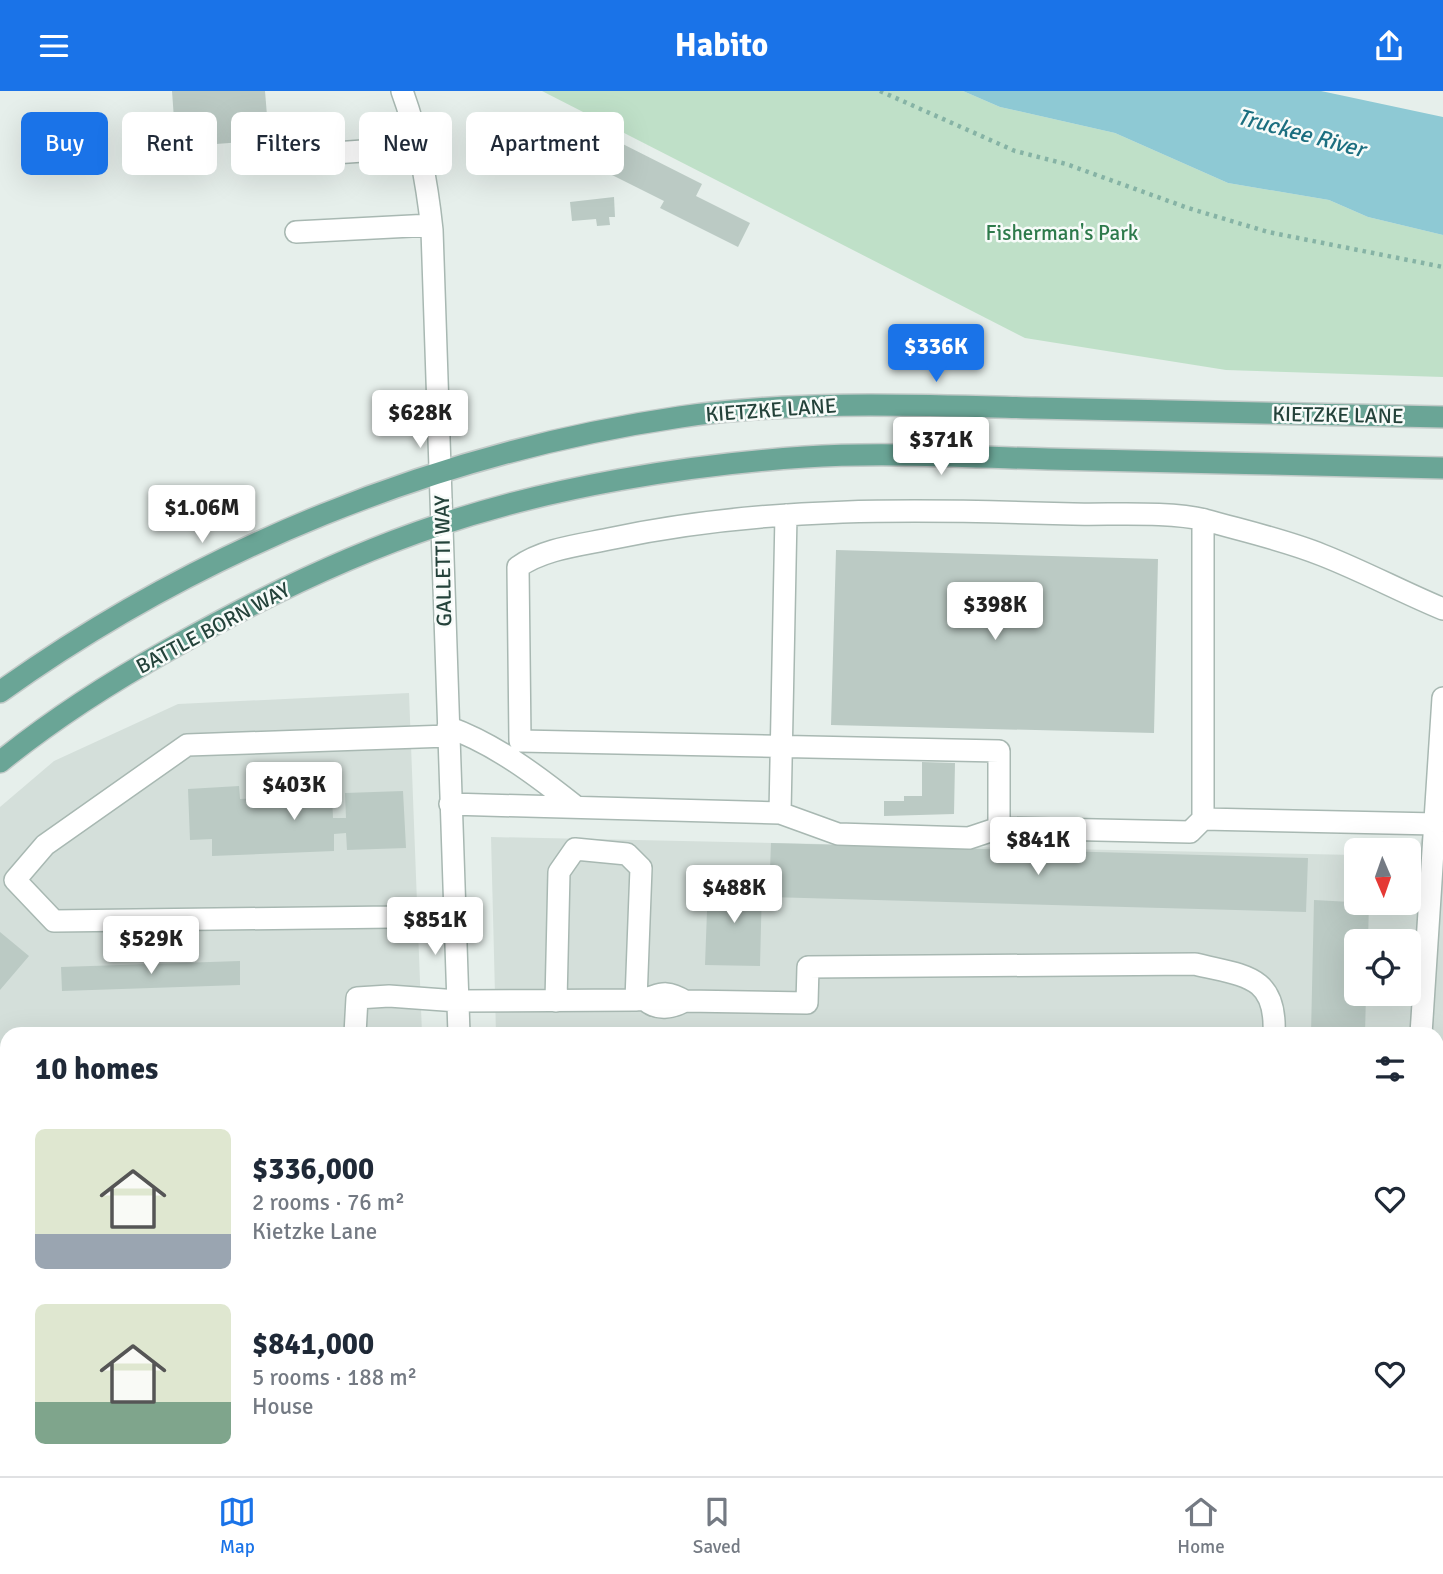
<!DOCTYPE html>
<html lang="en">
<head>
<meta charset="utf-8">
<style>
  body { margin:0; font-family:Signika,sans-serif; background:#f6f6f7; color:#1f2937; height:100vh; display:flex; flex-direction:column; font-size:26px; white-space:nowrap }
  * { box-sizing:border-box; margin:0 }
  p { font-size:23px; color:#747a83 }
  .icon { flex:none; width:38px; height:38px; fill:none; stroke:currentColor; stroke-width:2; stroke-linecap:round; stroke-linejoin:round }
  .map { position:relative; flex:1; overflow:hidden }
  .drawer { position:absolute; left:0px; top:936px; width:1444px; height:450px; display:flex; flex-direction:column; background:#fff; border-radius:21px 21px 0 0; box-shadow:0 7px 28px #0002 }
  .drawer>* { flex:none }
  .banner { position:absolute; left:21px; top:21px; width:700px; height:63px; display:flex; gap:14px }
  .needle { width:46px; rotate:178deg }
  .controls { position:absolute; left:1344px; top:747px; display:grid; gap:14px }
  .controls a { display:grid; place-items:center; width:77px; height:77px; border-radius:10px; background:#fff; box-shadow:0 7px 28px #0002; font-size:35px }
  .price { position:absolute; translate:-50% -60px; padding:0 16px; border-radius:7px; background:#fff; color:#222; font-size:23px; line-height:46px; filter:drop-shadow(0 2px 4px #0008) }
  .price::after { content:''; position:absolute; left:50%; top:42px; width:21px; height:16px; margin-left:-10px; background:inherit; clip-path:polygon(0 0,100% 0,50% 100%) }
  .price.selected { background:#1a73e8; color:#fff }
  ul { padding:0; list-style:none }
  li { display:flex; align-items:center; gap:21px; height:175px; padding:0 35px }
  li span { display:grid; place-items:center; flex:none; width:196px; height:140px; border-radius:10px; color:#555 }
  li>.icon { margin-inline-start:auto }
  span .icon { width:84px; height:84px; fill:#fffc; stroke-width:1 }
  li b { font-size:30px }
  h2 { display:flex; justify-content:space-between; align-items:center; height:84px; padding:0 35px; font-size:30px }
  .chip { padding:0 24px; border-radius:10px; background:#fff; box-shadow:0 7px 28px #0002; font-size:24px; line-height:63px }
  .chip.selected { background:#1a73e8; color:#fff }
  header { display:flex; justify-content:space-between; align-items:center; height:91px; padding:0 35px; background:#1a73e8; color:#fff; font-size:32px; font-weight:700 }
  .dock { display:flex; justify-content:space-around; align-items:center; height:98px; border-top:2px solid #e0e1e3; background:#fff; font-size:19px; color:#747a83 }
  .dock a { display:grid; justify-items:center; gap:4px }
  .dock .selected { color:#1a73e8 }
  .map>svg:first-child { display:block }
  .built { fill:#d4dfda; fill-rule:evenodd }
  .green { fill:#bfe0c8 }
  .water { fill:#8ec9d4 }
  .building { fill:#bbcac4 }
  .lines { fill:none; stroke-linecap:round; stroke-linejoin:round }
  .minor-casing { stroke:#a8b8b2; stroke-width:24 }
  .major-casing { stroke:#c2cac8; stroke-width:24 }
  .path { stroke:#86b3a5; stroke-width:4.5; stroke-dasharray:3.5 5; stroke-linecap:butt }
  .minor { stroke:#fff; stroke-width:21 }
  .major { stroke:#6aa596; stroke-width:21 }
  .rail { stroke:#5f7d75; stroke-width:5; stroke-dasharray:14 7; stroke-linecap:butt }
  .labels { text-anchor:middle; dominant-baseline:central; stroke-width:5; stroke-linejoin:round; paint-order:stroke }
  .park-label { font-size:21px; fill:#2d7a4b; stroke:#f7fbf9 }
  .street-label { font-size:21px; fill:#24423a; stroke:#f7fbf9 }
  .water-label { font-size:23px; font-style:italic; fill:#1c6f80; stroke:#f7fbf9 }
</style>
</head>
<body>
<header><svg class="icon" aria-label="menu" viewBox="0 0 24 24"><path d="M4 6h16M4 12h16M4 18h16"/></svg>Habito<svg class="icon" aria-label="share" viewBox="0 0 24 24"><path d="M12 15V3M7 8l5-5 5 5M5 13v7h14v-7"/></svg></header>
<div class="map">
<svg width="1443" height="1385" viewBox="0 0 1443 1385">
  <rect width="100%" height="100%" fill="#e6efeb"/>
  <path class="built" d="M1443 596V1294L1437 1295V943H496L491 746 1356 764V812H1409V766L1417 765 1437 688ZM1356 850H1409V903H1356Z
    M409 602 422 943H7V1379H419L413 1385H0V716L54 670 178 613Z
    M1437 1367H1443V1385H1277L1333 1379H1437Z"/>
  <path class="green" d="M542 0H963L1000 16 1115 42 1228 92 1329 109 1368 126 1443 144V286L1226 279 1025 247Z"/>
  <path class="water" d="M963 0H1321L1443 26V144L1368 126 1329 109 1228 92 1115 42 1000 16Z"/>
  <path class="building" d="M172 0H265L269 49 176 56Z
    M537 22 538 62 485 64 484 24Z
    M597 40 702 93 696 105 750 132 738 156 660 117 664 110 582 69Z
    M614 106 615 126H609L610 134 597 135 596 128 572 130 570 111Z
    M836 459 1158 468 1154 642 831 634Z
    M922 671 955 672 954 723 884 725V710H904V705H922Z
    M239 695 240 708 332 704 333 727H346L345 702 403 700 406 757 347 759 346 742 334 743V760L212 765V748L190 749 188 698Z
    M771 752 1308 767 1306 821 769 806Z
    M708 793 762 795 760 875 705 874Z
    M1314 809 1369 812 1368 850H1356V903H1366L1365 943H1311Z
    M0 841 29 865 0 899Z
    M240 870V894L62 900 61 876Z
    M0 1031H7V1139H0Z"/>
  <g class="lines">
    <defs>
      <path id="minor" d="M402 0C419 46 427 91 432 139L459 943
        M291 65 420 56
        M296 141 431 134
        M448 636C495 653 536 684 575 715
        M448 645 187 654 45 754 15 789 54 830 393 826 455 821
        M450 713 780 722 838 743 969 747 999 737 1190 741 1203 728 1436 733
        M780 722 786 424
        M1203 728V429
        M999 737V660L520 650 518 476C545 457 582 454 614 447 765 415 919 418 1073 423 1111 424 1169 420 1205 429 1244 440 1285 449 1322 464 1363 480 1402 501 1443 518
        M556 910 559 781 575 758 627 763 641 777 636 909
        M685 910 807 912 808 876 1195 873C1243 885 1277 883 1274 943
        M355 943 357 907 389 905 458 910 636 909C658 908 660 895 685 910 671 917 658 920 645 909
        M1421 943 1443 607
        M1437 1225 1443 1215
        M472 1379V1385"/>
      <path id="major" d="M0 601C200 458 436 362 680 326 798 309 917 314 1035 317 1171 320 1307 323 1443 326
        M0 671C53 628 111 591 170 558 256 509 346 465 439 434 552 396 686 374 805 366 885 361 967 366 1048 368 1180 371 1311 374 1443 377"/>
    </defs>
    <use href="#minor" class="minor-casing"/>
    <use href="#major" class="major-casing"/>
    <path class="path" d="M880 0 1015 60 1066 73 1188 117 1268 141 1443 176"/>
    <use href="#minor" class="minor"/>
    <use href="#major" class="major"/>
    <path class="rail" d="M1437 1326H1443
      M1437 1343 1443 1342
      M880 1385 948 1379
      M1059 1385 1118 1379"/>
  </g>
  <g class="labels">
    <g class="park-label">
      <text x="1062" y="142">Fisherman's Park</text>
    </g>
    <g class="street-label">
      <text transform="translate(771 319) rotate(-4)">KIETZKE LANE</text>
      <text transform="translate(1338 324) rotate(1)">KIETZKE LANE</text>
      <text transform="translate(443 470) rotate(-91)">GALLETTI WAY</text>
      <text transform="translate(213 537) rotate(-28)">BATTLE BORN WAY</text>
    </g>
    <g class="water-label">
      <text transform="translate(1301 42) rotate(15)">Truckee River</text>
    </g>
  </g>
</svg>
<div class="controls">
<a><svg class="needle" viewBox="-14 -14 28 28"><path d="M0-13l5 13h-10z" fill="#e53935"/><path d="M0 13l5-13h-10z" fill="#747a83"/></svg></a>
<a><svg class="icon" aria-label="locate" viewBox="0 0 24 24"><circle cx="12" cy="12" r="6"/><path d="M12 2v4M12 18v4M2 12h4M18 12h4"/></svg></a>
</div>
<b class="price selected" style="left:936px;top:293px">$336K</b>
<b class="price" style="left:420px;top:359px">$628K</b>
<b class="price" style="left:941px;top:386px">$371K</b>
<b class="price" style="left:202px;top:454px">$1.06M</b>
<b class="price" style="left:995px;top:551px">$398K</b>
<b class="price" style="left:294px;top:731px">$403K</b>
<b class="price" style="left:1038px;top:786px">$841K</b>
<b class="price" style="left:734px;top:834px">$488K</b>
<b class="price" style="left:435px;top:866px">$851K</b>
<b class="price" style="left:151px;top:885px">$529K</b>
<div class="banner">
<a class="chip selected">Buy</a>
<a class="chip">Rent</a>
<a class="chip">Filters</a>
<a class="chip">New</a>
<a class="chip">Apartment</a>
</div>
<section class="drawer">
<h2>10 homes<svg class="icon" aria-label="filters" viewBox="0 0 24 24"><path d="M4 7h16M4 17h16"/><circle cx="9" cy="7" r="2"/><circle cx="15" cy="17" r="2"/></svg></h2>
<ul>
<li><span style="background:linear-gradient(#dfe7d0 75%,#9aa5b1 0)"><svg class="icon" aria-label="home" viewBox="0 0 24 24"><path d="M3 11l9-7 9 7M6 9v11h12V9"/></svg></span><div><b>$336,000</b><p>2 rooms · 76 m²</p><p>Kietzke Lane</p></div><svg class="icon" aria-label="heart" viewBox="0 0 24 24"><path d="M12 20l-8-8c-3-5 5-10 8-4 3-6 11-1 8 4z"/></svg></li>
<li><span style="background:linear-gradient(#dfe7d0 70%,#7fa58c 0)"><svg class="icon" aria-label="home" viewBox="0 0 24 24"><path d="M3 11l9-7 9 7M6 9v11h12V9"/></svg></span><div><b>$841,000</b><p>5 rooms · 188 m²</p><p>House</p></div><svg class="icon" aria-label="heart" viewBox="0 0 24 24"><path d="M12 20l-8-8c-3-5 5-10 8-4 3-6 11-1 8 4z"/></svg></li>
</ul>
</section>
</div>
<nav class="dock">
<a class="selected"><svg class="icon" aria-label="map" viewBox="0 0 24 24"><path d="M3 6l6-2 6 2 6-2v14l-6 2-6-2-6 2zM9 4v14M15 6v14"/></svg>Map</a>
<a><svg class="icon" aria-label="saved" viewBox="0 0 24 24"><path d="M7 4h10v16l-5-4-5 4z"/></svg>Saved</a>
<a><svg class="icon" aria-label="home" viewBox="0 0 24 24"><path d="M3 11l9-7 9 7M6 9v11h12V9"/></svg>Home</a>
</nav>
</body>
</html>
